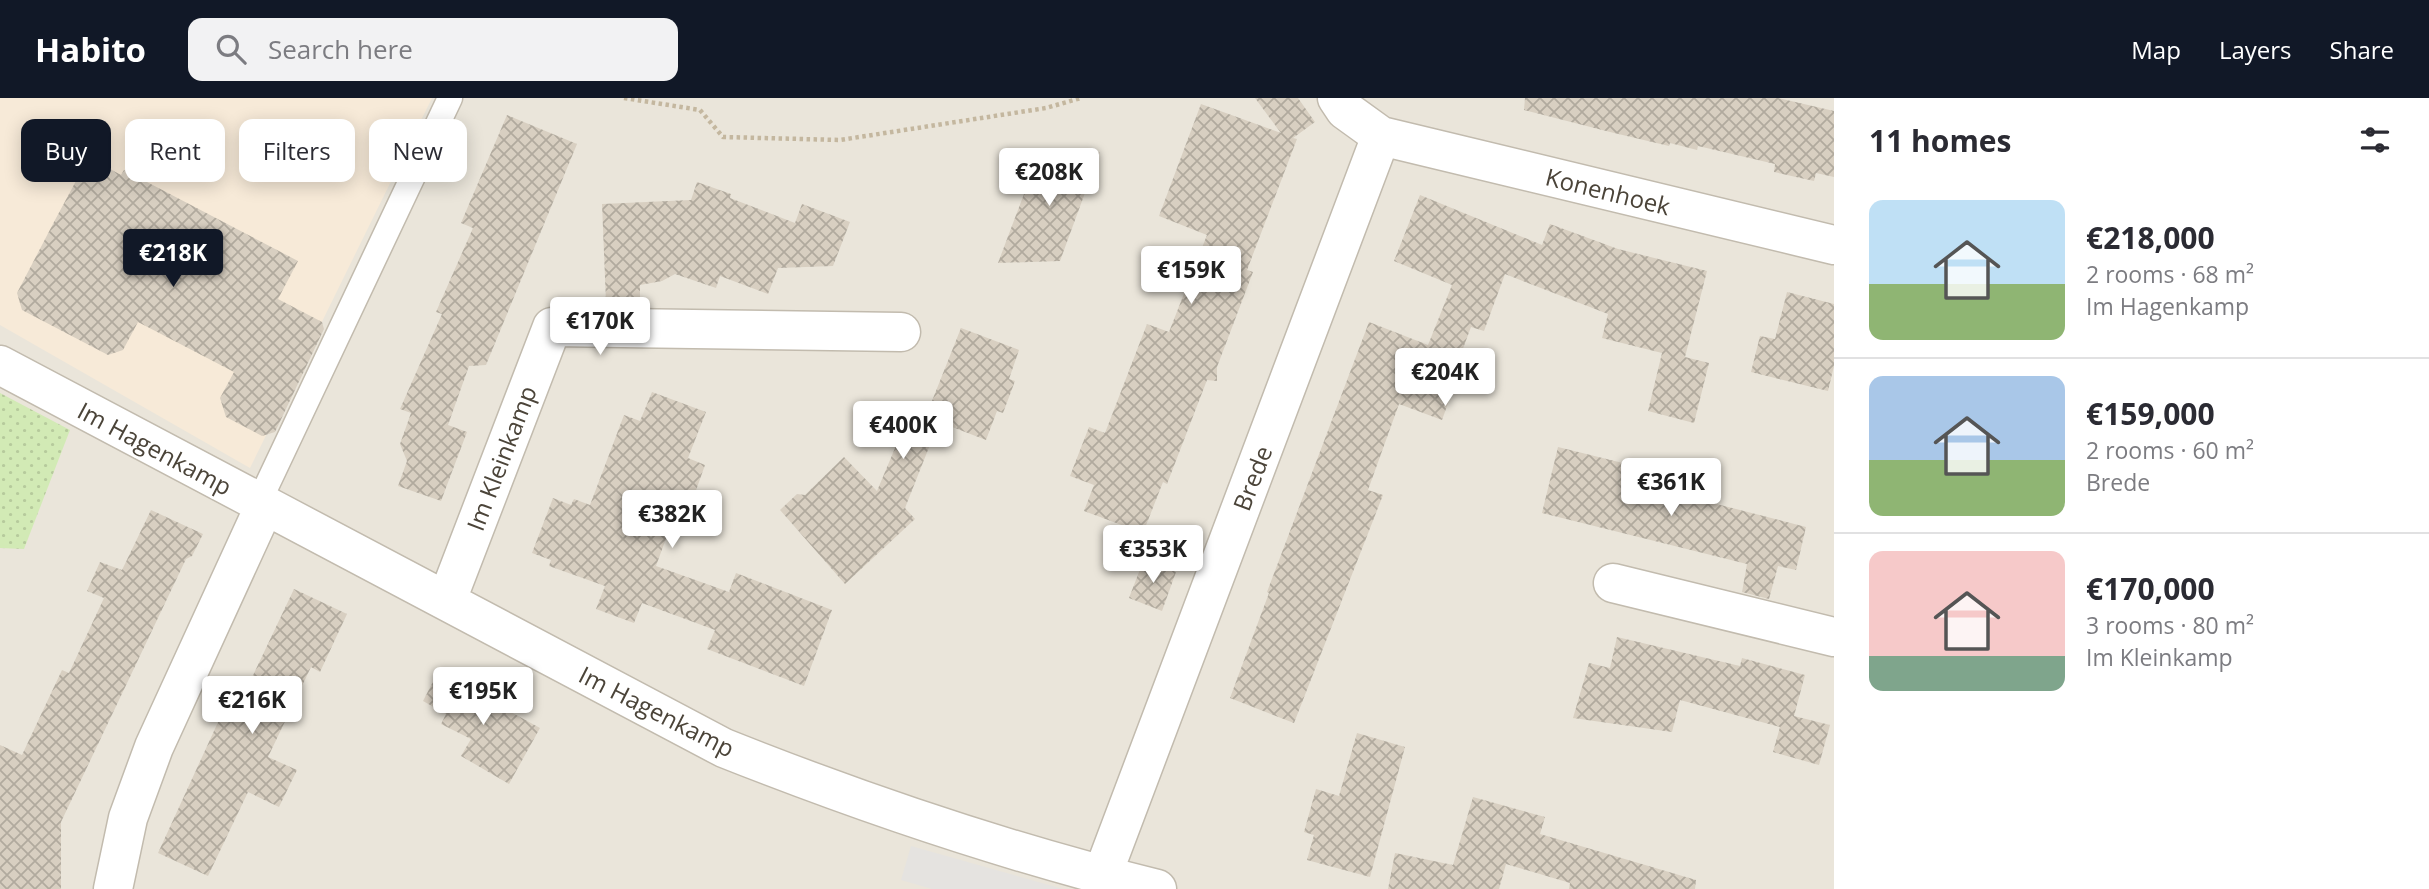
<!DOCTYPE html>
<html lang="en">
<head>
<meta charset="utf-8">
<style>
  body { margin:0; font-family:"Open Sans",sans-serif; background:#f2f2f3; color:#2b2b33; height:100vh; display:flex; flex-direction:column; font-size:26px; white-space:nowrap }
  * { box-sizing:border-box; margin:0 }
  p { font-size:23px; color:#7c7c81 }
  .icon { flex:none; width:38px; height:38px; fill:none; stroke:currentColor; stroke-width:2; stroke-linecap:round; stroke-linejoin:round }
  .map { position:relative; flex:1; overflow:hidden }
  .panel { display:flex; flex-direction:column; background:#fff; width:595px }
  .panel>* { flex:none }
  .banner { position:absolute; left:21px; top:21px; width:665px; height:63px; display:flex; gap:14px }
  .price { position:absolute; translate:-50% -60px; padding:0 16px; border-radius:7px; background:#fff; color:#222; font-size:23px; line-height:46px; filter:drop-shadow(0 2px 4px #0008) }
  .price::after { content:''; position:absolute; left:50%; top:42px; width:21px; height:16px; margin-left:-10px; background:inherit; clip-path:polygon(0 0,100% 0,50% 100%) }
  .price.active { background:#111827; color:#fff }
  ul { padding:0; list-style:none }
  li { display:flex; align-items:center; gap:21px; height:175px; padding:0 35px }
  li+li { border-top:2px solid #e1e1e2 }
  li span { display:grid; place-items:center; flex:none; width:196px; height:140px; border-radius:14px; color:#555 }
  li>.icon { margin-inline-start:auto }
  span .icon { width:84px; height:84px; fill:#fffc; stroke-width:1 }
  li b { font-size:30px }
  h2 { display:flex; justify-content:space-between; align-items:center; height:84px; padding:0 35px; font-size:30px }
  .pill { padding:0 24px; border-radius:14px; background:#fff; box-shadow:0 4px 18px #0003; font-size:24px; line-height:63px }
  .pill.active { background:#111827; color:#fff }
  header { display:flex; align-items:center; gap:42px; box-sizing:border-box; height:98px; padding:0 35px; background:#111827; color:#fff }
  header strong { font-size:33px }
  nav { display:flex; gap:38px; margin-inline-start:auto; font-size:24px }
  .search { width:490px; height:63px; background:#f2f2f3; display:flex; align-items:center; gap:18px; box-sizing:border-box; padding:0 24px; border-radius:14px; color:#7c7c81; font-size:26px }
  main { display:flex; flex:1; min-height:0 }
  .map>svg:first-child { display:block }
  .residential { fill:#eae5da }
  .commercial { fill:#f7ead8 }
  .park { fill:url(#park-dots) }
  .parking { fill:#e5e3e0 }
  .building { fill:url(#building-cross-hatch) }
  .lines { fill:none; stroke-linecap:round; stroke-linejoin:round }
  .service-casing { stroke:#c2bbae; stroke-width:27 }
  .minor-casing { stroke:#c2bbae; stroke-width:41 }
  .path { stroke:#c4b79f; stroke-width:4.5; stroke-dasharray:3.5 3.5; stroke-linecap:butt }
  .service { stroke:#fff; stroke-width:24 }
  .minor { stroke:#fff; stroke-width:38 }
  .labels { text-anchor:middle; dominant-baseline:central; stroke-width:5; stroke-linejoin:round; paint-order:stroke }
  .street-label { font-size:24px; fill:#4b4439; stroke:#fff }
</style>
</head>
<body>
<header>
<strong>Habito</strong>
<div class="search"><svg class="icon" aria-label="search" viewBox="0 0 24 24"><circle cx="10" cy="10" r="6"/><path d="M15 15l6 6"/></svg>Search here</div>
<nav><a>Map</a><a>Layers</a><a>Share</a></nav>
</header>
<main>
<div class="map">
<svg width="1834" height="791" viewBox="0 0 1834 791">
  <defs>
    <pattern id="park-dots" width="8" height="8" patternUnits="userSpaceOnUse" patternTransform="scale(1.75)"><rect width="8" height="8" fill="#d2eab5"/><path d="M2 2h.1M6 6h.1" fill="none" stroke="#b6ca9c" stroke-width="1.8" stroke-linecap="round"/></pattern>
    <pattern id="building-cross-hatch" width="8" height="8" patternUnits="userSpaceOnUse" patternTransform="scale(1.75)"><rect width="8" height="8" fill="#d8cfc1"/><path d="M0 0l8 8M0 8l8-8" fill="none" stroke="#b1aa9e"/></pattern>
  </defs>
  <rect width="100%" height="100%" fill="#f6f3ec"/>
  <path class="residential" d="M0 0H1834V791H0Z"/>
  <path class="commercial" d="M0 0H432L250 370 0 227Z"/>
  <path class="park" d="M0 295 70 332 24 451 0 450Z"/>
  <path class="parking" d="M911 748 1063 791H932L901 782Z"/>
  <path class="building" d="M1255 0H1298L1315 24 1293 40 1297 41 1247 172 1253 174 1217 269V283L1207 282 1167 386 1163 384 1143 435 1084 413 1094 387 1070 378 1089 329 1105 335 1147 226 1169 234 1207 137 1159 118 1201 6 1281 35Z
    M1525 0H1778L1834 13V79L1816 75 1814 83 1774 74 1775 66 1698 48 1697 52 1670 45 1669 48 1610 34 1524 12Z
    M507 17 577 46 486 267 469 268 448 327 467 334 441 403 398 388 407 363 400 346 411 315 400 311 442 216 436 214 473 130 461 125Z
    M1100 54 1060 163 998 165 1039 56Z
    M99 65 121 77 124 72 298 163 278 201 322 224 324 231 275 334 262 338 226 319 220 300 234 274 138 224 123 252 108 257 22 212 17 195 55 122 83 70Z
    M697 84 731 96 730 100 795 125 802 106 850 124 833 168 778 170 768 196 720 178 716 190 675 176 662 183 640 187V202L606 204 602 106 691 102Z
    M1420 97 1542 147 1550 126 1618 151 1707 173 1685 259 1709 265 1694 325 1648 313 1662 255 1602 240 1608 216 1505 176 1484 233 1471 229 1449 288 1451 297 1442 322 1399 306 1368 392 1383 397 1294 625 1230 600 1269 495 1267 494 1369 224 1428 247 1452 187 1394 163Z
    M1787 194 1834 206V268L1828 293 1751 274 1760 238 1775 241Z
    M961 230 1019 252 1009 281 1015 283 1003 315 997 313 986 342 939 324 905 410 915 421 845 486 780 412 797 396 805 397 844 359 877 393 911 312 926 318Z
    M652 294 706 314 688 360 705 367 694 398 683 394 656 468 729 494 736 475 832 512 804 588 707 551 715 532 642 505 634 525 596 511 605 488 549 468 551 462 532 455 553 400 571 407 574 401 590 407 624 317 640 323Z
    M1558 349 1639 369 1635 385 1806 429 1796 472 1778 468 1769 501 1742 494 1747 466 1542 415Z
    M151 412 203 436 192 458 186 461 61 724V791H0V647L22 657 62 572 69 575 104 500 87 493 100 464 122 472Z
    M1144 461 1176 474 1162 513 1129 500Z
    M294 491 347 516 320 574 311 569 268 659 297 672 279 709 248 694 208 778 158 755 236 585 247 590Z
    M1617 539 1740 568 1742 560 1805 577 1794 618 1830 627 1819 667 1773 654 1780 629 1680 602 1672 634 1573 620 1589 565 1610 570Z
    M438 574 540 630 509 686 461 658 471 641 441 626 446 616 423 603Z
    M1357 635 1405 649 1370 779 1307 762 1314 737 1304 734 1316 691 1339 698Z
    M1473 699 1545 719 1540 736 1696 782 1695 791H1569L1570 785 1506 766 1499 791H1388L1395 755 1453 767Z"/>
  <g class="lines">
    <defs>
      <path id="service" d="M258 406 450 0"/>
      <path id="minor" d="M1381 38 1834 147
        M0 267 724 650C865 706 1010 755 1157 791
        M1613 485 1834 539
        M447 502 552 229 901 234
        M1102 778 1381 38 1345 12 1337 0
        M113 791 128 720 154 649 264 409"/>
    </defs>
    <use href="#service" class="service-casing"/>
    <use href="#minor" class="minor-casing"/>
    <path class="path" d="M624 0 700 12 723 39 840 42 1046 10 1081 0"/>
    <use href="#service" class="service"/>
    <use href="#minor" class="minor"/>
  </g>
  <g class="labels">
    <g class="street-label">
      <text transform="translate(1608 93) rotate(14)">Konenhoek</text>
      <text transform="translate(155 350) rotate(28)">Im Hagenkamp</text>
      <text transform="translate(501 360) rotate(-69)">Im Kleinkamp</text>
      <text transform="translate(1252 380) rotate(-69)">Brede</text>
      <text transform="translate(657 613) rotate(27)">Im Hagenkamp</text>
    </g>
  </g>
</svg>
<b class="price" style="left:1049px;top:110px">€208K</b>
<b class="price active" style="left:173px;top:191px">€218K</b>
<b class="price" style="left:1191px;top:208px">€159K</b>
<b class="price" style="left:600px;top:259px">€170K</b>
<b class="price" style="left:1445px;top:310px">€204K</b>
<b class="price" style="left:903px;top:363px">€400K</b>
<b class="price" style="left:1671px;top:420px">€361K</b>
<b class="price" style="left:672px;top:452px">€382K</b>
<b class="price" style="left:1153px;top:487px">€353K</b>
<b class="price" style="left:483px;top:629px">€195K</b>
<b class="price" style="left:252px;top:638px">€216K</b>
<div class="banner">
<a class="pill active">Buy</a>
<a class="pill">Rent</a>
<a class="pill">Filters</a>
<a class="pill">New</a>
</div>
</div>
<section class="panel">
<h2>11 homes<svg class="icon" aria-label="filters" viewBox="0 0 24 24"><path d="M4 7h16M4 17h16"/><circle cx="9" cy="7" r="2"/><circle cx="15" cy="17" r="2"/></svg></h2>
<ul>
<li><span style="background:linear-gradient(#bfe0f5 60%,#8fb573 0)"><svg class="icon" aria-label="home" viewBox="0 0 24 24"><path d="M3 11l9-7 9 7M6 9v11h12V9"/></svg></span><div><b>€218,000</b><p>2 rooms · 68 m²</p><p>Im Hagenkamp</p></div></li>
<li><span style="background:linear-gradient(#a9c7e8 60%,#8fb573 0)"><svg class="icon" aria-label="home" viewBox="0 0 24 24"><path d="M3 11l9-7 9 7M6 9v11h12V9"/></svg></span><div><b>€159,000</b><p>2 rooms · 60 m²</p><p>Brede</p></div></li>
<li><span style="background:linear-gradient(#f6c9c9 75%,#7fa58c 0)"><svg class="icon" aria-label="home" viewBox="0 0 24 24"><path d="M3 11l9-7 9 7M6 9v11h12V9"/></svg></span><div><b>€170,000</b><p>3 rooms · 80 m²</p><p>Im Kleinkamp</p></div></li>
</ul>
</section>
</main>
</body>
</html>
